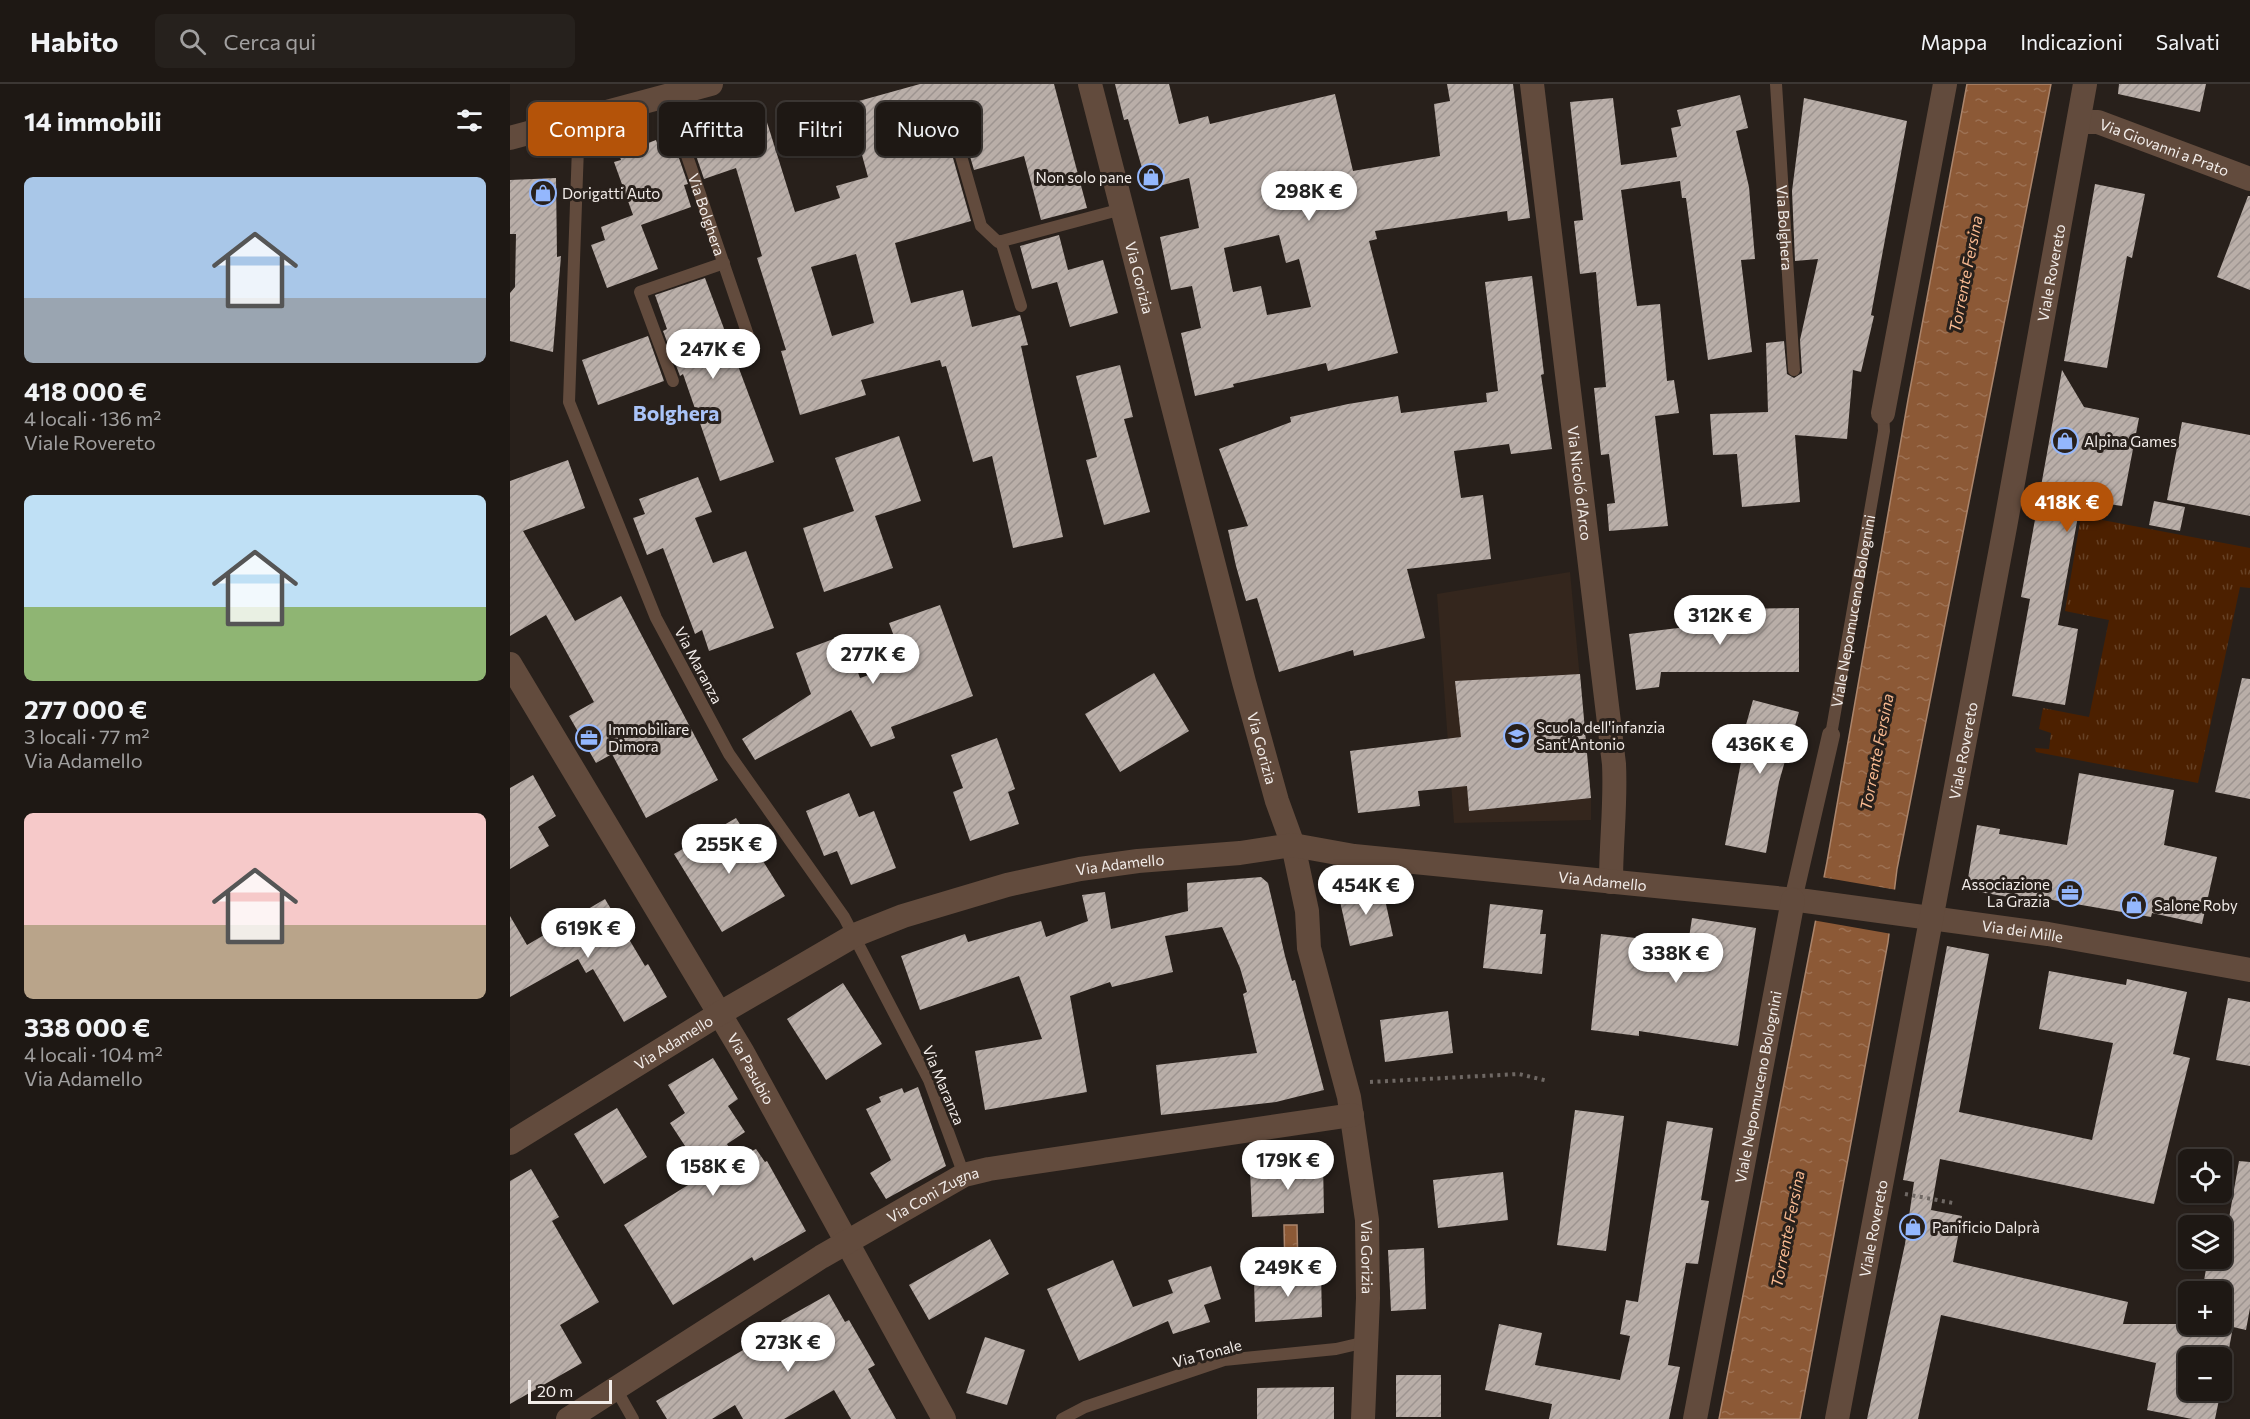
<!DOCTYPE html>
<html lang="it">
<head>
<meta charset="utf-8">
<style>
  body { margin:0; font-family:Commissioner,sans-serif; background:#26211d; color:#f1f3f6; height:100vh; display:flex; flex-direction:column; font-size:22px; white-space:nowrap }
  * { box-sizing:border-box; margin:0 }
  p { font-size:20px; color:#a1a0a0 }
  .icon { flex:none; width:33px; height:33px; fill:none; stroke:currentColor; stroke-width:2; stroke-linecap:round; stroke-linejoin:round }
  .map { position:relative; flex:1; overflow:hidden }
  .drawer { display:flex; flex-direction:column; background:#1e1814; width:510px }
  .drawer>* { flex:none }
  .top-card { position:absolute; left:18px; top:18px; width:570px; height:54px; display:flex; gap:12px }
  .buttons { position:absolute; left:1668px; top:1065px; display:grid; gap:12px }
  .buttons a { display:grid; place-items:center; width:54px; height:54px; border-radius:9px; background:#1e1814; box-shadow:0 2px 4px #0004,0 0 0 2px #3c3734; font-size:30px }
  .scale { position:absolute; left:18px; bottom:15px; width:84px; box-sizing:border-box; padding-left:6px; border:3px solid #f2ece9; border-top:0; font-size:16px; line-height:21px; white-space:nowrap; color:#f2ece9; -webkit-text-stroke:4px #28201b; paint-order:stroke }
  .price { position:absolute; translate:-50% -51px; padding:0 14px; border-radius:21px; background:#fff; color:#222; font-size:20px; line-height:39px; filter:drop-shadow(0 2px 3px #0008) }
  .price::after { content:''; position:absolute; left:50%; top:36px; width:18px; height:14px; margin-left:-9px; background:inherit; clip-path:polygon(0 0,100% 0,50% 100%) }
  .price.active { background:#b45309; color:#fff }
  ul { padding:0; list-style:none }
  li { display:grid; align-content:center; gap:12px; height:318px; padding:0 24px }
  li span { display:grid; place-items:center; height:186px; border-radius:9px; color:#555 }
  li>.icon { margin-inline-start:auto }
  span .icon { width:108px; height:108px; fill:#fffc; stroke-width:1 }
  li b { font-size:26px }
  h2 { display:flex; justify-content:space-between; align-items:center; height:72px; padding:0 24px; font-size:26px }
  .chip { padding:0 21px; border-radius:9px; background:#1e1814; box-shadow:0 2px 4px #0004,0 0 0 2px #3c3734; font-size:21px; line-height:54px }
  .chip.active { background:#b45309; color:#fff }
  header { display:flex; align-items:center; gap:36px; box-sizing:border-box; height:84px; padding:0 30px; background:#1e1814; border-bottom:2px solid #3c3734 }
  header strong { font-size:28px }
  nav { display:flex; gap:33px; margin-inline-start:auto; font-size:21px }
  .search { width:420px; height:54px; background:#26211d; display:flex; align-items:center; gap:15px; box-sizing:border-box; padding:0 21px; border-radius:9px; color:#a1a0a0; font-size:22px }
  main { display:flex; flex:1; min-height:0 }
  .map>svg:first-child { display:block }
  .built { fill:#34261d }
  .grass { fill:url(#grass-tufts) }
  .water { fill:url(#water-ripples); stroke:#ab856c; stroke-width:1.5 }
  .pier { fill:#28201b }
  .building { fill:url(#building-hatch); fill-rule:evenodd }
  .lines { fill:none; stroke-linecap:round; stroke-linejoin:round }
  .path { stroke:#6f6864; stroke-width:4; stroke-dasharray:3 4.5; stroke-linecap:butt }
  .service { stroke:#624b3d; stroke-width:12 }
  .pedestrian { stroke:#624b3d; stroke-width:18 }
  .minor { stroke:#624b3d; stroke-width:24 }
  .labels { text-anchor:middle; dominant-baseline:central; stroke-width:6; stroke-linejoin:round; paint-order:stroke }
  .street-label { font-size:15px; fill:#f2ece9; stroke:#28201b }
  .poi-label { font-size:15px; fill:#f2ece9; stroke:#28201b; text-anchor:start }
  .water-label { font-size:16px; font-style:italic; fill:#fabb92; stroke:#28201b }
  .district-label { font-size:21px; font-weight:bold; fill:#a9c3f8; stroke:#28201b }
</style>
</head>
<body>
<header>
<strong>Habito</strong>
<div class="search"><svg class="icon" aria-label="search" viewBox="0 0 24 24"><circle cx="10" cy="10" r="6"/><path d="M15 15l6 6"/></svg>Cerca qui</div>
<nav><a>Mappa</a><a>Indicazioni</a><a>Salvati</a></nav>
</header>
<main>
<section class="drawer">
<h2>14 immobili<svg class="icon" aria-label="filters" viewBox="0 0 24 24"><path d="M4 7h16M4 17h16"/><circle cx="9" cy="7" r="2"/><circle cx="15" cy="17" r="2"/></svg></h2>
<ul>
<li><span style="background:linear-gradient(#a9c7e8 65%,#9aa5b1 0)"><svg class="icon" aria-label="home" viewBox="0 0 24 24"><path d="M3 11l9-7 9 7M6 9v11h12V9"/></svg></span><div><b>418 000 €</b><p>4 locali · 136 m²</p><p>Viale Rovereto</p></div></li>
<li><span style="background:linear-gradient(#bfe0f5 60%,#8fb573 0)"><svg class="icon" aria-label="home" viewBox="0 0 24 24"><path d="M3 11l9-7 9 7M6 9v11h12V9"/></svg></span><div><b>277 000 €</b><p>3 locali · 77 m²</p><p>Via Adamello</p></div></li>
<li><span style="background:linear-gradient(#f6c9c9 60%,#b9a48a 0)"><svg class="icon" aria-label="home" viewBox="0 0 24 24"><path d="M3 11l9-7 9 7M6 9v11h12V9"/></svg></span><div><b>338 000 €</b><p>4 locali · 104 m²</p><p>Via Adamello</p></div></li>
</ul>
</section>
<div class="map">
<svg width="1740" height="1335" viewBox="0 0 1740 1335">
  <defs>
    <pattern id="grass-tufts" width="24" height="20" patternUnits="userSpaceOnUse" patternTransform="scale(1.5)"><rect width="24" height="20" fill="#4c2000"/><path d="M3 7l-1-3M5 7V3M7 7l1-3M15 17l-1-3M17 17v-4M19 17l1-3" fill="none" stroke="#664125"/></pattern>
    <pattern id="water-ripples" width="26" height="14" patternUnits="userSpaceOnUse" patternTransform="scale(1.5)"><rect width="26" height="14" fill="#8c5936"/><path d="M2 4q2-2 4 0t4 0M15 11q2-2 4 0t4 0" fill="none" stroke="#9d7153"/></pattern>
    <pattern id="building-hatch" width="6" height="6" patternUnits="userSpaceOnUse" patternTransform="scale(1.5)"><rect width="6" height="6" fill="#b9aea8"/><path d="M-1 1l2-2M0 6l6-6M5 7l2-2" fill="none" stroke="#9d9490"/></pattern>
  </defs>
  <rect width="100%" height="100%" fill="#28201b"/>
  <path class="built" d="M1060 488 1081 714V736L944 739 927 510Z"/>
  <path class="grass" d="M1571 432 1740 464V504L1730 503 1688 699 1526 668 1525 664 1539 665 1541 649 1529 645 1533 624 1579 633 1599 536 1555 527Z"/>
  <path class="water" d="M1457 0H1541L1387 785 1378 858 1290 1335H1209L1317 778 1398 316Z
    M774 1141H787L788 1187 775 1188Z"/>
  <path class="pier" d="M1311 793 1387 806 1382 850 1302 836Z"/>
  <path class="building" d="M410 0H544L577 124 531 136 514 72 464 86 457 62 447 57 443 60 441 67 461 137 385 159 401 219 453 206 462 243 510 231 518 261 511 262 553 453 503 464 482 372 463 378 436 282 432 283 430 276 351 296 356 311 290 331 271 267 276 266 247 174 252 172 226 84 194 95 179 51 196 45 194 37 251 19 285 128 330 114 326 102 358 93 338 20ZM346 170 364 239 322 252 301 183Z
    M605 0H659L669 40 698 32 700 40 825 10 843 87 930 72 924 20 940 17 937 0H1003L1020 134 998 137 997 127 865 147 867 155 859 157 888 269 818 287 816 279 723 300 724 303 685 312 671 249 691 244 682 202 661 206 650 153 689 144 679 94 638 105 618 35 614 36ZM769 151 776 179 789 175 801 223 757 231 751 202 723 208 714 164Z
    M1609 0H1696L1690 28 1608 10Z
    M1230 11 1238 44 1226 47 1239 103 1245 175 1231 176 1242 268 1198 276 1176 114H1172L1170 97 1111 106 1127 222 1150 220 1157 297 1164 296 1169 329 1145 332 1158 442 1099 447 1097 420 1105 419 1099 370 1091 371 1084 304 1096 303 1086 188 1070 190 1064 137 1073 136 1060 18 1103 14 1111 81 1167 73 1161 44 1171 42 1167 26Z
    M1294 14 1397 37 1361 231 1364 232 1351 288 1343 286 1337 355 1285 351 1290 418 1232 423 1227 370 1203 371 1200 330 1258 328 1256 259 1274 257 1277 290 1284 294 1292 289 1290 256 1308 175 1285 177 1282 107Z
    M146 56 148 62 163 57 178 100 174 101 181 123 131 141 148 185 97 204 81 161 95 156 91 143 123 131 104 78 111 76 109 70Z
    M46 94 47 173 51 172 43 268 0 257V209L5 203 6 150H0V96Z
    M1585 100 1635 110 1622 174 1617 172 1597 284 1554 277Z
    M1738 112H1740V206L1707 193Z
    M549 151 558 186 593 176 608 229 560 243 547 198 522 205 510 162Z
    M1022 192 1034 290 1031 291 1042 365 1001 370 999 360 944 367 951 414 973 411 981 475 897 485 915 554 844 572 843 566 769 588 747 514 736 517 726 482 718 446 738 442 709 365 781 338 780 333 838 320 888 312 891 329 977 318 976 309 988 307 975 198Z
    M195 194 264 378 210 397 173 290 170 292 153 247 157 245 145 211Z
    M138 252 154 297 88 321 72 276Z
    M610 281 623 333 614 335 640 428 594 441 576 376 587 373 566 292Z
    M1552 286 1574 323 1629 334 1612 422 1571 416 1548 541 1568 545 1555 621 1502 612 1520 515 1511 513Z
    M1672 338 1740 351V432L1657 416Z
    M389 352 411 417 365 432 383 484 314 508 293 444 344 427 325 374Z
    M58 376 75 424 13 447 65 537 111 512 208 696 136 734 102 670 86 679 59 632 84 618 36 531 0 552V397Z
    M188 393 202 428 185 434 203 479 236 467 264 544 199 567 192 546 185 550 153 464 137 471 123 434 135 430 129 415Z
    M1644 417 1675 423 1670 447 1639 441Z
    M430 521 463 612 381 643 385 654 361 663 341 626 245 676 232 655 301 610 286 569 334 551 350 594 394 579 379 539Z
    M1289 524V588H1151L1149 603 1126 606 1119 550 1217 538V525Z
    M644 589 679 647 610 688 575 630Z
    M1070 590 1081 714 959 727 957 702 908 707 910 722 848 729 840 667 951 653 945 597Z
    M1732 594 1740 595V715L1705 708Z
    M1243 616 1289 628 1269 698 1256 769 1215 761 1231 678 1226 676Z
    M487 654 505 705 498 708 509 740 460 757 443 708 453 704 441 671Z
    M1569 689 1664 706 1654 761 1707 773 1692 840 1642 829 1641 833 1531 814 1530 818 1456 806 1467 741 1490 745 1489 750 1557 761Z
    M23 691 46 732 28 743 39 762 0 785V704Z
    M339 709 349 733 364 727 386 784 341 801 327 767 314 772 296 727Z
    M226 734 275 812 212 848 164 770Z
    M751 793 758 799 775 872 782 897 785 896 814 1006 766 1018 651 1031 646 981 747 969 733 910 737 908 730 884 712 843 655 852 663 888 602 903 600 898 560 912 577 1008 475 1026 465 967 532 955 509 892 410 926 391 872 455 850 458 858 531 837 536 853 578 837 572 811 595 808 601 845 678 827 677 799Z
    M872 802 883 852 840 862 829 813Z
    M95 815 135 882 138 880 157 913 114 938 83 885 76 889 68 875 0 913V832L17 861Z
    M980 820 1033 826 1030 850H1036L1032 890 973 884Z
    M1182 834 1246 844 1228 962 1129 947V952L1081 946 1091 850 1178 860Z
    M1437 862 1479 870 1449 1028 1582 1056 1603 959 1529 945 1539 887 1616 901 1617 895 1677 908 1663 970 1680 974 1644 1120 1430 1075 1421 1126 1452 1132 1443 1178 1618 1218 1613 1240H1712V1208H1692L1698 1174H1712L1729 1077 1740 1078V1224L1736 1246 1723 1243 1712 1302V1274H1678V1306H1711L1705 1335H1682L1637 1326 1646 1279 1431 1231 1408 1335H1357L1395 1160 1404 1098 1393 1096Z
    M333 899 372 960 316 996 277 935Z
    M1718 914 1740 918V982L1706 976Z
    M938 927 943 969 875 978 870 936Z
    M203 974 228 1015 218 1022 235 1048 217 1060 225 1075 246 1065 255 1078 257 1077 296 1147 244 1177 242 1173 163 1221 114 1141 194 1091 160 1039 175 1029 158 1001Z
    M408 1003 436 1082 376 1115 360 1089 381 1076 356 1025 371 1018 369 1013 392 1004 394 1009Z
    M107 1024 137 1073 94 1100 64 1050Z
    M1065 1026 1114 1032 1096 1167 1047 1161Z
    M1157 1037 1203 1044 1191 1116 1199 1117 1188 1180 1176 1179 1158 1281 1170 1283 1159 1335H1039L1042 1320 975 1306 989 1240 1032 1249 1025 1281 1110 1296 1120 1252 1110 1250 1116 1216 1128 1218Z
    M813 1079 814 1129 742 1133 740 1086Z
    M21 1085 49 1133 42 1137 89 1218 50 1241 72 1279 0 1320V1097Z
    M993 1088 998 1136 928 1144 923 1096Z
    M480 1155 499 1190 419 1236 399 1201Z
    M914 1164 916 1225 881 1227 878 1166Z
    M603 1176 623 1223 663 1209 658 1196 701 1182 711 1215 694 1221 700 1238 663 1250 658 1237 569 1277 537 1205Z
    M811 1189 812 1233 745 1238 744 1194Z
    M319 1210 335 1238 339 1236 365 1281 358 1285 386 1335H341L324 1306 274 1335H233L225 1321 202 1335H157L146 1317 274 1242 271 1237Z
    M475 1253 515 1266 497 1321 456 1309Z
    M886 1291H931V1333H886Z
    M824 1303V1335H747V1304Z"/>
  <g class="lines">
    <path class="path" d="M860 998 1009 990 1038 997
      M1395 1110 1443 1119"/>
    <g class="service">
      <path id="s1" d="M1266 0 1284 286"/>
      <path id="s2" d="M157 13 243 266"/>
      <path d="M63 36 68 63 59 318 146 534 219 670 334 833 419 996 454 1091"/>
      <path d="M449 65 471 142 488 158 612 125"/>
      <path d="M491 157 511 222"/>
      <path d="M163 297 130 208 214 179"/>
      <path id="s3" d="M1321 651 1374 347 1373 329"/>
      <path d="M106 1305 123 1335"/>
      <path d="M552 1335 575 1323 714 1276 826 1265 856 1258"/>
    </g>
    <path class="pedestrian" d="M1283 816 1321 651"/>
    <g class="minor">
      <path id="s4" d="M580 0 734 598 767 717 783 761 797 827 799 864 839 1013 857 1136 858 1214 853 1335"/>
      <path id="s5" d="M1022 0 1104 680C1106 720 1101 758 1101 798"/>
      <path id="s6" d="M1569 38H1588L1740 95"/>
      <path d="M0 54 201 0"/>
      <path d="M1373 329 1435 0"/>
      <path id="s7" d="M0 580 233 969 434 1335"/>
      <path id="s8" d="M0 1059 209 930 345 851 393 832 497 801 570 785 628 777 730 769 783 761 844 772 1296 817 1538 850 1740 886"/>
      <path id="s9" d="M58 1335 311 1173 454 1091 479 1085 842 1031"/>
      <path id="s10" d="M1185 1335 1283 816"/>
      <path id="s11" d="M1327 1335 1495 443 1575 0"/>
    </g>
  </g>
  <defs>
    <symbol id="shop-ring" viewBox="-11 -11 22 22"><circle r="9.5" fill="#28201b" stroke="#94b7fd" stroke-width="1.5"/><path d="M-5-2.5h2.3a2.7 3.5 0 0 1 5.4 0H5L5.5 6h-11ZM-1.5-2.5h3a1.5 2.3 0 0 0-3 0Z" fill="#94b7fd"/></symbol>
    <symbol id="school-ring" viewBox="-11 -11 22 22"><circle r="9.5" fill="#28201b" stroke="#94b7fd" stroke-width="1.5"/><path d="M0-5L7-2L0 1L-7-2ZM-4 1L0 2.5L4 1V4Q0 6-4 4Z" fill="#94b7fd"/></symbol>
    <symbol id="office-ring" viewBox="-11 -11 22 22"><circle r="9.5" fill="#28201b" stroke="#94b7fd" stroke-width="1.5"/><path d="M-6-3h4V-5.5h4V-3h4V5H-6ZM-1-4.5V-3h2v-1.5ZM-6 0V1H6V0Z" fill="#94b7fd"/></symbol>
  </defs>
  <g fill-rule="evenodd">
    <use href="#shop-ring" x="626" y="78" width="30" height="30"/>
    <use href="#shop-ring" x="18" y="94" width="30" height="30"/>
    <use href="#shop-ring" x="1540" y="342" width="30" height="30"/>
    <use href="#school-ring" x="992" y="637" width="30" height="30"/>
    <use href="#office-ring" x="64" y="639" width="30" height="30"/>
    <use href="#office-ring" x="1545" y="794" width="30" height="30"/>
    <use href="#shop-ring" x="1609" y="806" width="30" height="30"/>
    <use href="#shop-ring" x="1388" y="1128" width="30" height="30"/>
  </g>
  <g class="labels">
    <g class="street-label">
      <text stroke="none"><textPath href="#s6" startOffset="90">Via Giovanni a Prato</textPath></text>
      <text stroke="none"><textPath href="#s2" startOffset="124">Via Bolghera</textPath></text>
      <text stroke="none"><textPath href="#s1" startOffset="144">Via Bolghera</textPath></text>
      <text stroke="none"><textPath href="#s11" startOffset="1166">Viale Rovereto</textPath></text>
      <text stroke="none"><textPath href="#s4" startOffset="200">Via Gorizia</textPath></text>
      <text stroke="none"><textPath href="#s5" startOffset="402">Via Nicoló d'Arco</textPath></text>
      <text stroke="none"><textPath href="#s3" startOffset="126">Viale Nepomuceno Bolognini</textPath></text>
      <text transform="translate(189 581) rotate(62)">Via Maranza</text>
      <text stroke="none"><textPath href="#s4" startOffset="686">Via Gorizia</textPath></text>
      <text stroke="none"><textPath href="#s11" startOffset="680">Viale Rovereto</textPath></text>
      <text stroke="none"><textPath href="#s8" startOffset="678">Via Adamello</textPath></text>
      <text stroke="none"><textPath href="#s8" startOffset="1164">Via Adamello</textPath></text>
      <text stroke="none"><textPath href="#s8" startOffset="1587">Via dei Mille</textPath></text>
      <text stroke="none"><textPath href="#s8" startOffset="192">Via Adamello</textPath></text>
      <text stroke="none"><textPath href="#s7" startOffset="471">Via Pasubio</textPath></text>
      <text transform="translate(434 1001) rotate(67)">Via Maranza</text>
      <text stroke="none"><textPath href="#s10" startOffset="338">Viale Nepomuceno Bolognini</textPath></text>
      <text stroke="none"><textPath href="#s9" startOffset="429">Via Coni Zugna</textPath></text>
      <text stroke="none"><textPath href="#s11" startOffset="194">Viale Rovereto</textPath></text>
      <text stroke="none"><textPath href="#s4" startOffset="1208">Via Gorizia</textPath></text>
      <text transform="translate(697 1269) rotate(-15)">Via Tonale</text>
    </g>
    <g class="poi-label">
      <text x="622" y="93" text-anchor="end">Non solo pane</text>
      <text x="52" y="109">Dorigatti Auto</text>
      <text x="1574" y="357">Alpina Games</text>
      <text x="1026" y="643">Scuola dell'infanzia<tspan x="1026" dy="17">Sant'Antonio</tspan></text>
      <text x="98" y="645">Immobiliare<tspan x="98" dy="17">Dimora</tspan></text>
      <text x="1540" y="800" text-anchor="end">Associazione<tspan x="1540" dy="17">La Grazia</tspan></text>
      <text x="1644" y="821">Salone Roby</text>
      <text x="1422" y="1143">Panificio Dalprà</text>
    </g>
    <g class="water-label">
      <text transform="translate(1455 190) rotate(-79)">Torrente Fersina</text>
      <text transform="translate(1366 668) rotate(-79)">Torrente Fersina</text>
      <text transform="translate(1277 1145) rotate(-79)">Torrente Fersina</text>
    </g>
    <g class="district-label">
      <text x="166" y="328">Bolghera</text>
    </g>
  </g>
</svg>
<div class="buttons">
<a><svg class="icon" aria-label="locate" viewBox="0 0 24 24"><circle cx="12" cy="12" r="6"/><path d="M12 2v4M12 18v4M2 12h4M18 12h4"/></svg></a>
<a><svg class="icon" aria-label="layers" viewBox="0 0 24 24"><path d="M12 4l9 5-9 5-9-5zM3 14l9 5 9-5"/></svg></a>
<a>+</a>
<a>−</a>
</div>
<div class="scale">20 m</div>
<b class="price" style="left:799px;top:138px">298K €</b>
<b class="price" style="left:203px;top:296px">247K €</b>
<b class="price active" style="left:1557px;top:449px">418K €</b>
<b class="price" style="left:1210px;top:562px">312K €</b>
<b class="price" style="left:363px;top:601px">277K €</b>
<b class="price" style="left:1250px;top:691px">436K €</b>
<b class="price" style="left:219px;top:791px">255K €</b>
<b class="price" style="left:856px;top:832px">454K €</b>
<b class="price" style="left:78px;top:875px">619K €</b>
<b class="price" style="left:1166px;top:900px">338K €</b>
<b class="price" style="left:778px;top:1107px">179K €</b>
<b class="price" style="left:203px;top:1113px">158K €</b>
<b class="price" style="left:778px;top:1214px">249K €</b>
<b class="price" style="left:278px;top:1289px">273K €</b>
<div class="top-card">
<a class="chip active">Compra</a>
<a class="chip">Affitta</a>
<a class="chip">Filtri</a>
<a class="chip">Nuovo</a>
</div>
</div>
</main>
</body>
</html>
